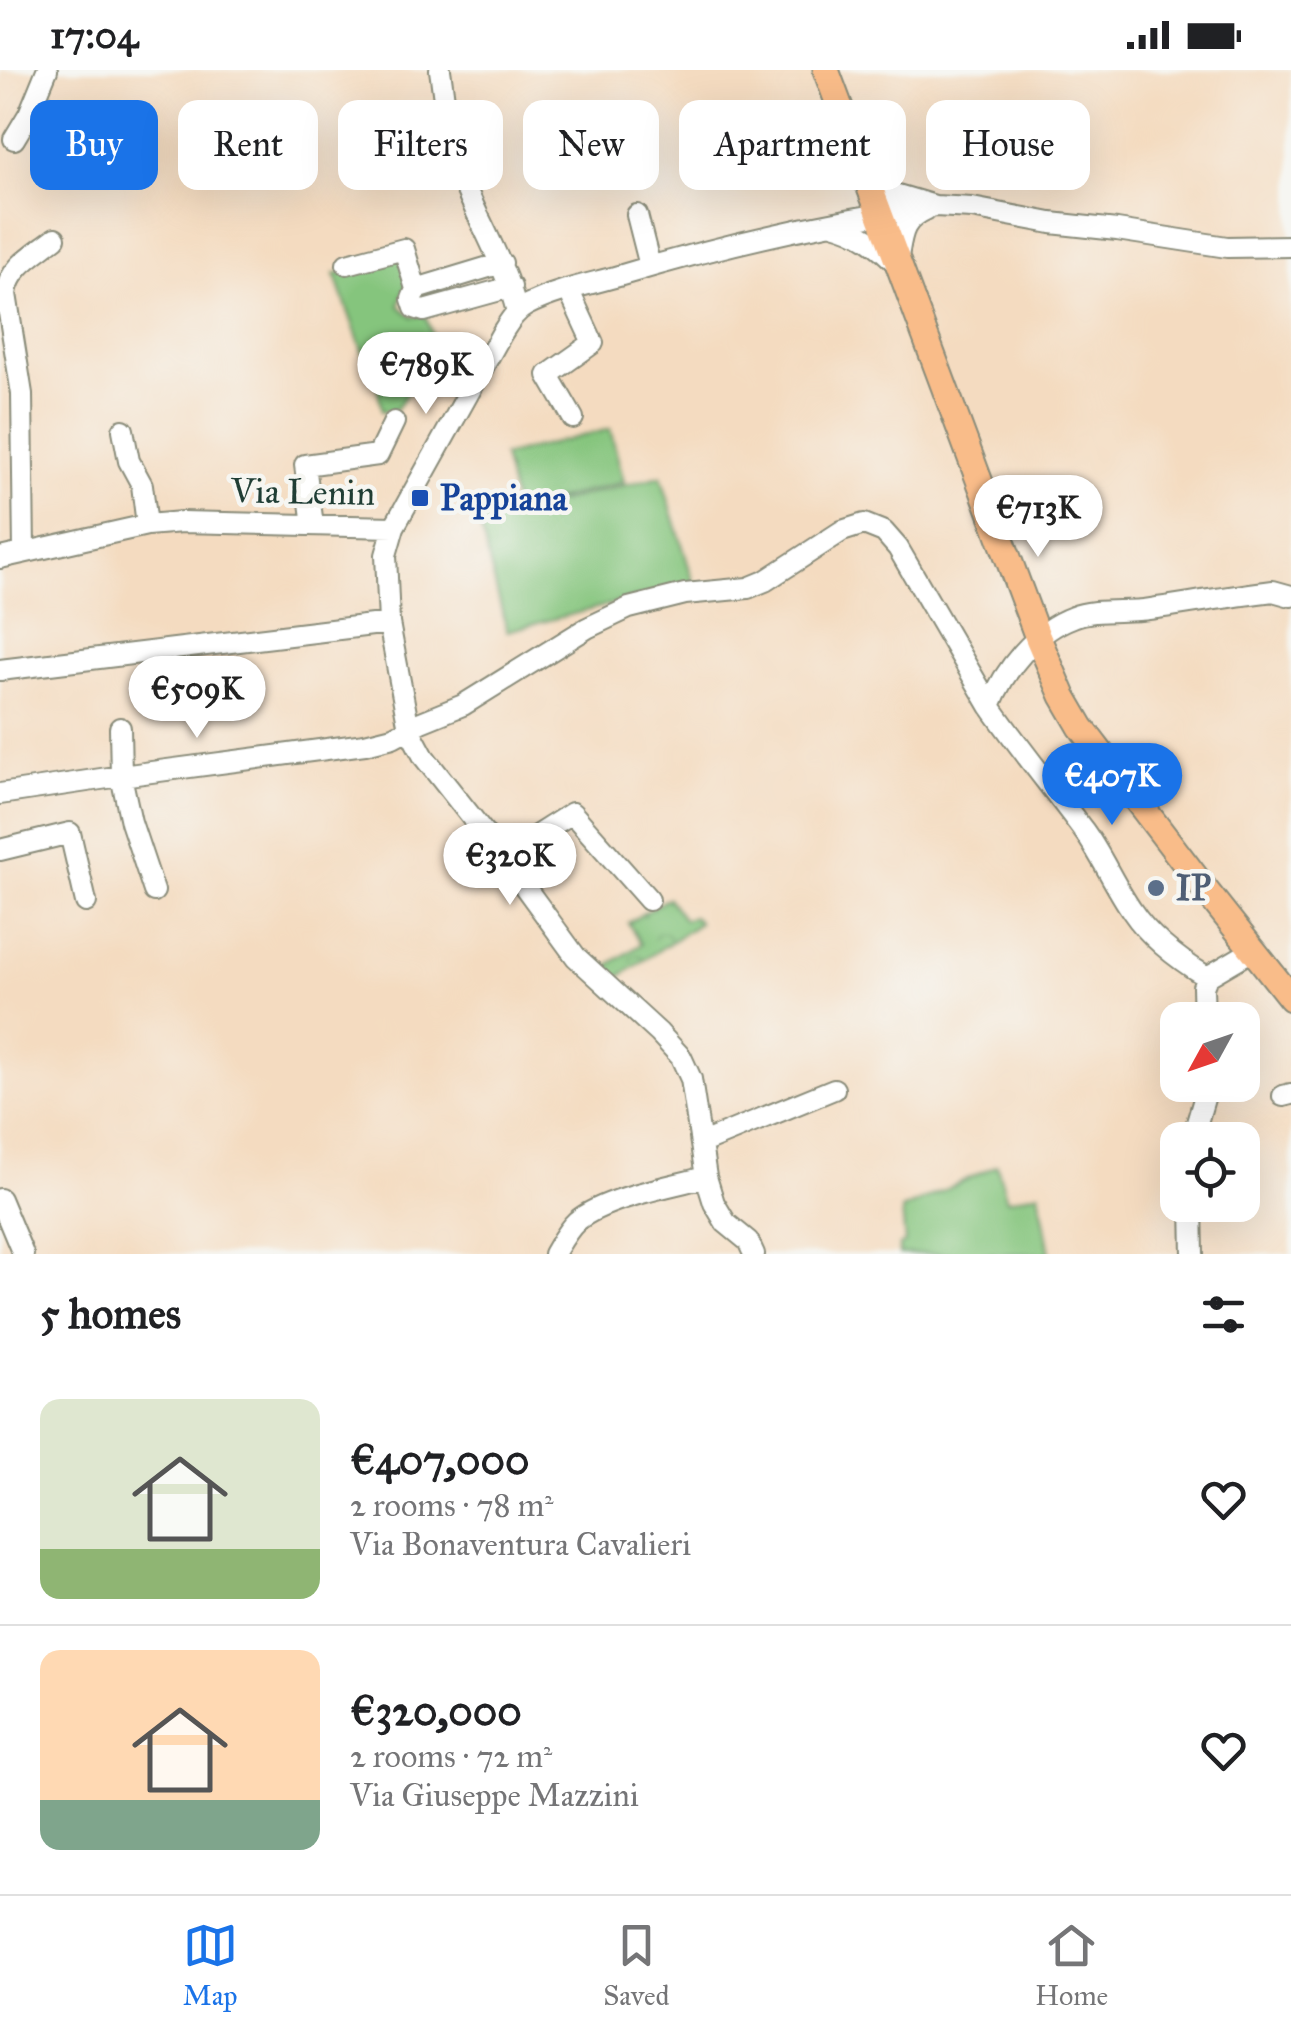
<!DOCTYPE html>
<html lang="en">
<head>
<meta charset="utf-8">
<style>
  body { margin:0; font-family:"IM FELL Great Primer",serif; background:#f6f6f6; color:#202124; height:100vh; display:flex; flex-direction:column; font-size:38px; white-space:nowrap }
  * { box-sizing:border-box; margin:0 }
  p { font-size:32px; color:#757577 }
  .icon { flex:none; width:55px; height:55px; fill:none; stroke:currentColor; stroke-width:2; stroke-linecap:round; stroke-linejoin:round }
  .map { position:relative; height:1184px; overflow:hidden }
  .sheet { display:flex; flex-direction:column; background:#fff; flex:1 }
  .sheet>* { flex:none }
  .banner { position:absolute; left:30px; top:30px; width:1232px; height:90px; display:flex; gap:20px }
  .needle { width:65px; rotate:230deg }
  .tools { position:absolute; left:1160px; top:932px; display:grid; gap:20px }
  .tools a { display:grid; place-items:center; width:100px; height:100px; border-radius:20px; background:#fff; box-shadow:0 10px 40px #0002; font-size:50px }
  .price { position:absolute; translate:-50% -85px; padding:0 22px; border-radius:35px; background:#fff; color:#222; font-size:32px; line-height:65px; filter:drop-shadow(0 2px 5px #0008) }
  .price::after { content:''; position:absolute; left:50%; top:60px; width:30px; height:22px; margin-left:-15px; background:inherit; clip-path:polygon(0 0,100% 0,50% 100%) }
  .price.on { background:#1a73e8; color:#fff }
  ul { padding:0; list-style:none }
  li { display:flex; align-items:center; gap:30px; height:250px; padding:0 40px }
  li+li { border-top:2px solid #e0e0e0 }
  li span { display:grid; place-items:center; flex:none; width:280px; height:200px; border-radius:20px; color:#555 }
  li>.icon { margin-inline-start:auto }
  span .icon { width:120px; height:120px; fill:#fffc; stroke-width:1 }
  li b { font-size:42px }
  h2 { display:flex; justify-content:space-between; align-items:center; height:120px; padding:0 40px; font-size:42px }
  .pill { padding:0 35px; border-radius:20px; background:#fff; box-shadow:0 10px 40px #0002; font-size:35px; line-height:90px }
  .pill.on { background:#1a73e8; color:#fff }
  .status { display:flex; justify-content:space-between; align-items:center; height:70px; padding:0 50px; background:#fff; direction:ltr }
  .status svg { height:28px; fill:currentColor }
  .menu { display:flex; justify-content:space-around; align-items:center; height:140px; border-top:2px solid #e0e0e0; background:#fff; font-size:28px; color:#757577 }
  .menu a { display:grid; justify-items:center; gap:5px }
  .menu .on { color:#1a73e8 }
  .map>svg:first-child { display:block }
  .green { fill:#85c57d; stroke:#528158; stroke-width:2.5 }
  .park { fill:url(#park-crowns); stroke:#528158; stroke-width:2.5 }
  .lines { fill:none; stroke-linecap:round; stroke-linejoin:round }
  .minor-casing { stroke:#8a8c7a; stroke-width:24 }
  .major-casing { stroke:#8a8c7a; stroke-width:29 }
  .minor { stroke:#fff; stroke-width:20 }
  .major { stroke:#f9bc89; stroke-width:25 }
  .transit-dot { fill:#1a4fb4; stroke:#f6f6f2; stroke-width:4 }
  .service-dot { fill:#5c6f8a; stroke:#f6f6f2; stroke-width:4 }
  .labels { text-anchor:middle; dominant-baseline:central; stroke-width:9; stroke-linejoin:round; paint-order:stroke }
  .street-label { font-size:35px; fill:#1f3d34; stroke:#f6f6f2 }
  .transit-label { font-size:35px; font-weight:bold; fill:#164399; stroke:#f6f6f2; text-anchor:start }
  .service-label { font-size:35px; font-weight:bold; fill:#4e5e75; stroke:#f6f6f2; text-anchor:start }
</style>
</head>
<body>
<div class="status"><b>17:04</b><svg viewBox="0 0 49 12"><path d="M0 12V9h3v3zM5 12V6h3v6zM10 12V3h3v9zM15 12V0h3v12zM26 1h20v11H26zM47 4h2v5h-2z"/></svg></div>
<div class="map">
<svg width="1291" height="1184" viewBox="0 0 1291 1184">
  <defs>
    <pattern id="park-crowns" width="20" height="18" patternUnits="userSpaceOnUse" patternTransform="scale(2.5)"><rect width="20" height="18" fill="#85c57d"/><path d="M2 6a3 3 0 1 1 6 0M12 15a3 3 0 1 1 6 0" fill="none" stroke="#6ca167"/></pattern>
  </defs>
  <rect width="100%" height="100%" fill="#f6f6f2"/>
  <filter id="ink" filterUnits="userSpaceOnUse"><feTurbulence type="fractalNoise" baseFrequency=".01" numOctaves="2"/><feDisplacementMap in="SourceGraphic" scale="20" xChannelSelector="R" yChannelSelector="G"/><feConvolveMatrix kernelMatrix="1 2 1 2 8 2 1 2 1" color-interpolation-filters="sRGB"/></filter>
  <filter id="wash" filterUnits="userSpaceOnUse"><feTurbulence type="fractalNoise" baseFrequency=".0048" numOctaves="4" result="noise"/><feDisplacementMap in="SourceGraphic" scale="40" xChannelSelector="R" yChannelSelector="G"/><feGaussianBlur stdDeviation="2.25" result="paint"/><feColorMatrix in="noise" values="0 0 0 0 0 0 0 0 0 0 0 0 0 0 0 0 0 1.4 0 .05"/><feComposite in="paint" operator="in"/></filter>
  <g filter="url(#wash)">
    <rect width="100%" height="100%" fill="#f4dbc0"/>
    <path class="green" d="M400 185 408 211 399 236 413 247 425 245 438 281 429 290 433 303 426 305 421 303 396 339 382 341 374 297H368L335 204Z
      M610 359 624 412 516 440 503 386Z
      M661 406 694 513 507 561 479 452Z
      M997 1095 1007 1130 1039 1122 1050 1184H899V1176L905 1173 902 1140Z"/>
    <path class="park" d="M668 828 684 850 693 846 699 853 616 909 606 897 641 874 628 853Z"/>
  </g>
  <g filter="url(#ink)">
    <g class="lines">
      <defs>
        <path id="minor" d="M440 0C445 33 447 68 458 99 476 148 504 190 517 242
          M14 69 29 44 47 0
          M864 103 891 123 935 136 972 138 1051 153 1117 160 1227 177 1291 176
          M637 145 650 196
          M833 154C860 161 876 173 896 193
          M502 193 416 219 412 229 415 238 424 241 511 217
          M897 193C902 166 900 151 927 139
          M347 194 404 179 416 219
          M569 221 593 273 548 305 573 348
          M123 360 129 391 142 415 147 455
          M313 455 305 395 378 385 394 352
          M394 457 386 485 389 553 409 659 424 687 503 787 576 887 659 963 681 987 691 1009 706 1107 714 1133 726 1153 748 1171 754 1184
          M24 482 22 324 6 224C9 197 35 184 55 168
          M0 488 147 455 182 452 394 457 502 263C509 252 515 241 527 235 556 220 591 214 622 205 725 174 829 150 935 136
          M0 600 389 553
          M990 636C1020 679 1053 719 1084 761 1102 786 1114 815 1132 841 1150 868 1179 890 1207 907
          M120 658 121 706 131 752 154 821
          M0 724 121 706 365 674 393 667 421 652 463 635 587 558 629 538 685 524 748 518 765 511 842 461 864 454 884 462 898 478 990 636C1004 600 1035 561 1073 547 1094 538 1126 543 1150 539 1191 533 1232 526 1273 521L1291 526
          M0 780 70 763 86 832
          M503 787 572 743 649 830
          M1204 950 1203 917 1207 907 1253 880
          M1283 1026 1291 1024
          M1192 1070 1208 1015
          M702 1073 834 1019
          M0 1129 23 1184
          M1192 1135 1193 1184
          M554 1184C561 1172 567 1160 577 1151 604 1128 671 1116 706 1107"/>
        <path id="major" d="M826 0 1038 568 1063 626 1081 657 1203 817 1291 928"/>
      </defs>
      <use href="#minor" class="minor-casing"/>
      <use href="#major" class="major-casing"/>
      <use href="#minor" class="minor"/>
      <use href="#major" class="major"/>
    </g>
  </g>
  <rect class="transit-dot" x="410" y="418" width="20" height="20" rx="5"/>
  <circle class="service-dot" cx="1156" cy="818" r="10"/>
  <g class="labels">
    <g class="street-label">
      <text transform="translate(303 422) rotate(1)">Via Lenin</text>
    </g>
    <g class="transit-label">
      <text x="440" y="428">Pappiana</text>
    </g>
    <g class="service-label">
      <text x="1176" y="818">IP</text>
    </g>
  </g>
</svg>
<div class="tools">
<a><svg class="needle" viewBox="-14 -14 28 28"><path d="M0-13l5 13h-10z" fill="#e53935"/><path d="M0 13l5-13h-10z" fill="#757577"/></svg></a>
<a><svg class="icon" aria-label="locate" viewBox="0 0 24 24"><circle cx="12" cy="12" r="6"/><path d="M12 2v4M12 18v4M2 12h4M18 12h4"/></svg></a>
</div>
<b class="price" style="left:426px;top:347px">€789K</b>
<b class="price" style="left:1038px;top:490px">€713K</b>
<b class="price" style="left:197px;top:671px">€509K</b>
<b class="price on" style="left:1112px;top:758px">€407K</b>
<b class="price" style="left:510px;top:838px">€320K</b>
<div class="banner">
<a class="pill on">Buy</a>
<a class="pill">Rent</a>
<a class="pill">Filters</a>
<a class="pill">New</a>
<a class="pill">Apartment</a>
<a class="pill">House</a>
</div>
</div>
<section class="sheet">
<h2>5 homes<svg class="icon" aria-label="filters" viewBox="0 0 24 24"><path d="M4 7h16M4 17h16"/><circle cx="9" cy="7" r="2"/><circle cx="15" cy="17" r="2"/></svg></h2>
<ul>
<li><span style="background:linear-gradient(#dfe7d0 75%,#8fb573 0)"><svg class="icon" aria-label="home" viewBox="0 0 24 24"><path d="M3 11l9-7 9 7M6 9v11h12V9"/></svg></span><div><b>€407,000</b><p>2 rooms · 78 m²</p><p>Via Bonaventura Cavalieri</p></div><svg class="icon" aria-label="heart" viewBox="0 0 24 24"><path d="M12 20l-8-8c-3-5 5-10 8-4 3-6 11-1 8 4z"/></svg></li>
<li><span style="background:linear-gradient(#ffd9b3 75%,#7fa58c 0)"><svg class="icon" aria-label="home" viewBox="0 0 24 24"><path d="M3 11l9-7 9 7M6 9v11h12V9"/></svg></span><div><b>€320,000</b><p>2 rooms · 72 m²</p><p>Via Giuseppe Mazzini</p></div><svg class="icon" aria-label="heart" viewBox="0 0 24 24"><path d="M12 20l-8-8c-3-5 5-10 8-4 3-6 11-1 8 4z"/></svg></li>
</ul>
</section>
<nav class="menu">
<a class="on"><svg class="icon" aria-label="map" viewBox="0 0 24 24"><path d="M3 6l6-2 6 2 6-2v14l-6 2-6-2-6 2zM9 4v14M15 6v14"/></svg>Map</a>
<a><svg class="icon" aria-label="saved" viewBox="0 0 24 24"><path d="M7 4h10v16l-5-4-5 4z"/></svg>Saved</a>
<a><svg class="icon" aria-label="home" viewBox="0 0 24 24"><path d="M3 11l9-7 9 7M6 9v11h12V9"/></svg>Home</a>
</nav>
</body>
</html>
